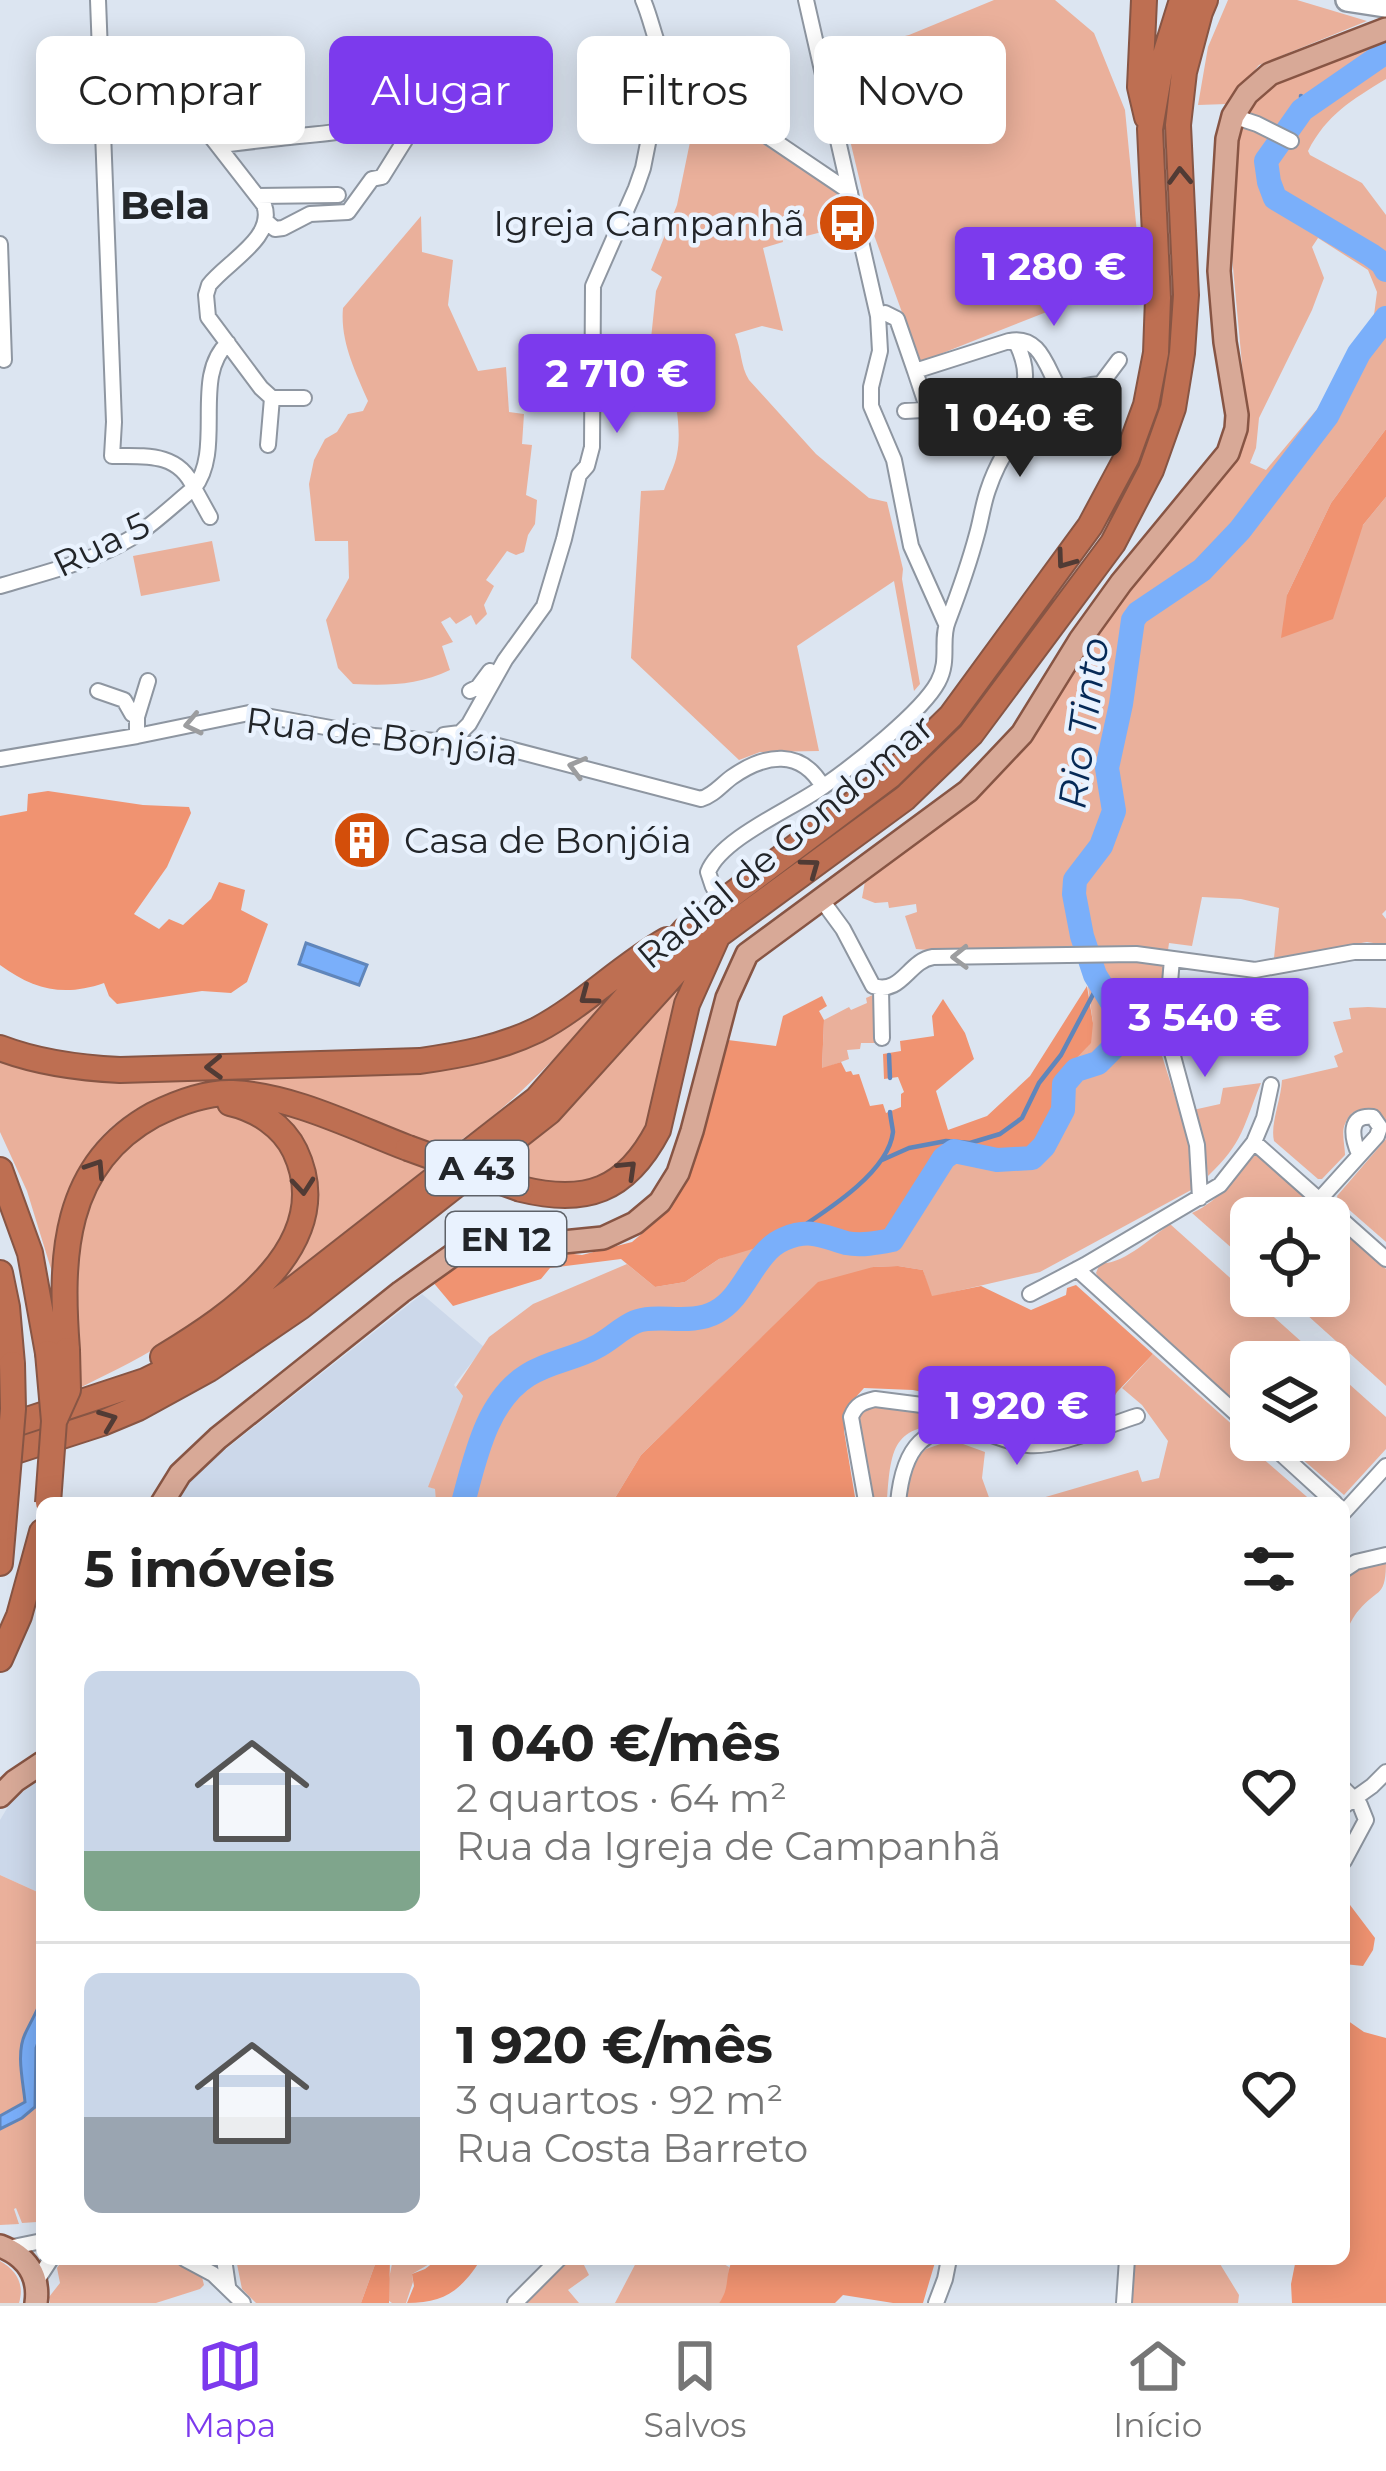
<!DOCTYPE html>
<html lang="pt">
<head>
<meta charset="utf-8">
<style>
  body { margin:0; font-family:Montserrat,sans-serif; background:#f2f2f2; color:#222; height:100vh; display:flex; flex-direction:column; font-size:45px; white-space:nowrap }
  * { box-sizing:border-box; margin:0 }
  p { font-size:39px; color:#767676 }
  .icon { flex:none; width:66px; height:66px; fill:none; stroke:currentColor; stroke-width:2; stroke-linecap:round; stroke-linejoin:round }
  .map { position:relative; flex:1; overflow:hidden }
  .side { position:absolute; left:36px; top:1497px; width:1314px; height:768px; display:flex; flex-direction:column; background:#fff; border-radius:18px; box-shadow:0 6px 30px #0003 }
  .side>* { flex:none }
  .hud { position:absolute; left:36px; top:36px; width:1314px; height:108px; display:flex; gap:24px }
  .fabs { position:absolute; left:1230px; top:1197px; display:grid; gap:24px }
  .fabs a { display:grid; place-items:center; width:120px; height:120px; border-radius:18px; background:#fff; box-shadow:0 6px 30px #0003; font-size:60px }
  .price { position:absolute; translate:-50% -102px; padding:0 27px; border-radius:12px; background:#7c3aed; color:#fff; font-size:39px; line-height:78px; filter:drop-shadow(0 3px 6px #0008) }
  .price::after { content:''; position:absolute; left:50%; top:72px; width:36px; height:27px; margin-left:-18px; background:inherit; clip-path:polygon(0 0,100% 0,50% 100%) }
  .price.active { background:#222; color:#fff }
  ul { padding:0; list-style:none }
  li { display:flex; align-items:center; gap:36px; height:300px; padding:0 48px }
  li+li { border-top:3px solid #e0e0e0 }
  li span { display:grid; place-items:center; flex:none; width:336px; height:240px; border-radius:18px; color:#555 }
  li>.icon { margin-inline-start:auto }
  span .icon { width:144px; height:144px; fill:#fffc; stroke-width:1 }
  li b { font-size:51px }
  h2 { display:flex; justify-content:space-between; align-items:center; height:144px; padding:0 48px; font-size:51px }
  .chip { padding:0 42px; border-radius:18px; background:#fff; box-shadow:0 6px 30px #0003; font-size:42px; line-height:108px }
  .chip.active { background:#7c3aed; color:#fff }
  .tab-bar { display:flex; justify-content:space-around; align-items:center; height:168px; border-top:3px solid #e0e0e0; background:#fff; font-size:33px; color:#767676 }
  .tab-bar a { display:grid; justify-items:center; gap:6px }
  .tab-bar .active { color:#7c3aed }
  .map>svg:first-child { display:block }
  .built { fill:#ccd8ea }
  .green { fill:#eab09b; fill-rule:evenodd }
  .forest { fill:#f09371 }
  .water { fill:#7aaffa; stroke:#6086bb; stroke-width:3 }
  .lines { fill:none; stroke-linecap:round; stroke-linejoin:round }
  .stream { stroke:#6086bb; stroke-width:4.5 }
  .river { stroke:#7aaffa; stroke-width:24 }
  .minor-casing { stroke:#8e96a1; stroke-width:18 }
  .secondary-casing { stroke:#8e96a1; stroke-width:26 }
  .primary-casing { stroke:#875544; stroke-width:26 }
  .motorway-casing { stroke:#875544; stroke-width:28 }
  .minor { stroke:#fff; stroke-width:14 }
  .secondary { stroke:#fff; stroke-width:21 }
  .primary { stroke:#d8a997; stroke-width:21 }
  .motorway { stroke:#be6f52; stroke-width:24 }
  .motorway-bridge-casing { stroke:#875544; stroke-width:28; stroke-linecap:butt }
  .motorway-bridge { stroke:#be6f52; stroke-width:24 }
  .oneway { stroke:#513b35 }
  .oneway2 { stroke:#9c9d9f }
  .labels { text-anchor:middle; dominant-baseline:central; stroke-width:9; stroke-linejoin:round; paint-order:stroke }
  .shield { fill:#e9f2fe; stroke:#5e6269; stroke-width:3 }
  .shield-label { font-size:33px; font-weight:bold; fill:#222529 }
  .poi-label { font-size:36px; fill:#222529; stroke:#e9f2fe; text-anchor:end }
  .street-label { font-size:36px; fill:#222529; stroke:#e9f2fe }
  .neighbourhood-label { font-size:39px; font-weight:bold; fill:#222529; stroke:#e9f2fe }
  .water-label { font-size:39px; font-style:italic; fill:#062a57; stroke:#e9f2fe }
</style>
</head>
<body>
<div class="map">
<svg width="1386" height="2303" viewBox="0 0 1386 2303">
  <rect width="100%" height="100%" fill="#dce5f1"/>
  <path class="built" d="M422 1294 484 1347 454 1385 463 1396 429 1487 435 1489 436 1503H175L192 1476Z
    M42 1778V1894L0 1875V1820L12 1800Z"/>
  <path class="green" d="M994 0H1055L1094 33 1125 110 1143 295 1067 304 920 362 870 224 849 136 905 112 892 58 883 59 880 42 909 35Z
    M1228 0H1297L1367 21 1259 65 1227 104 1198 105 1208 47Z
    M1386 34V79C1352 100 1327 114 1308 151L1310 155 1362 183 1386 215V429L1331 503 1287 595 1363 525 1386 497V910L1382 914 1386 919V945L1367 942 1274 958 1279 908 1241 899 1202 897 1192 946 1169 943 1156 1037 1190 1144 1193 1189 1040 1272 931 1297 923 1270 898 1266 873 1267 761 1338 641 1455 612 1503H436L435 1489 428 1487 463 1396 456 1387 489 1337 533 1304 627 1264 655 1287 685 1282 719 1259 816 1225 854 1237 900 1216 923 1170 935 1156 956 1144 1002 1155 1055 1090 1063 1072 1093 1023 1085 965 1077 948 942 951 916 949 905 916 917 912 916 904 889 908 888 902 875 903 862 898 866 876 928 830 1094 634 1158 550 1228 472 1237 457 1246 407 1231 246 1237 140 1247 114 1268 89 1294 75 1362 48ZM1318 238 1368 270 1377 292 1374 315 1358 337 1339 383 1266 470 1250 463 1256 448 1259 418 1312 310 1324 278 1312 247Z
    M233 64 273 102 247 130 206 93Z
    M725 119 836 192 842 213 831 217 834 229 798 238 794 224 780 227 783 242 763 248 783 331 762 326 735 334C742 351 740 365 749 380L816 454 869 498 887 502 903 569 902 579 920 684 914 691 894 581 797 646 819 751 760 752 739 760 631 658 641 491 664 490C668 478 675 466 677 454 683 427 673 363 650 348L656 291 662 277 651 270 677 205 690 142H697L707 127 718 130Z
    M421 216 422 252 453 260 448 305 478 371 506 367 509 412 524 414 522 444 532 445 526 495 537 500 535 524 528 535 524 552 516 555 507 551 486 580 494 586 484 605 487 614 476 625 471 615 456 624 450 617 441 622 453 642 442 646 450 670C418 685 388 686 353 684L338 668 326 620 349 578 348 541H315L309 484 314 460 325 439 337 432 348 414 363 411 368 401C355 371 340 341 343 308Z
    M212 541 220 581 141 596 133 556Z
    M696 965 644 1141 603 1180 541 1188 490 1168Z
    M628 975C573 1040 518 1104 446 1150L224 1084C154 1087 88 1126 68 1197 62 1221 60 1247 55 1271L52 1272 27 1191 0 1132V1052L32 1063 475 1056Z
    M875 994 878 1043H861L860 1049 847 1050 849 1059 822 1069 824 1020 849 1007 851 1010 867 1003 866 998Z
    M1368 1007 1386 1008V1122C1375 1109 1353 1102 1345 1124 1341 1132 1345 1146 1345 1155L1322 1179H1318L1274 1141C1270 1124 1281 1100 1282 1080L1338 1067 1334 1056 1343 1052 1333 1022 1351 1019 1349 1008Z
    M1261 1083C1243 1126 1244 1142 1208 1176L1203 1137 1193 1110 1220 1104 1223 1088Z
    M201 1106C213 1106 227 1106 238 1111 256 1119 276 1137 284 1155 335 1263 154 1352 77 1389L73 1286 80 1219 96 1182 144 1127Z
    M266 1106 430 1165 264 1295 310 1194Z
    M1386 1139V1242L1338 1200 1337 1196Z
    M1256 1154 1328 1218H1251V1265L1192 1213C1221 1200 1235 1176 1256 1154Z
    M1329 1218 1386 1269V1386L1286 1296H1329Z
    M1170 1224 1324 1362H1251V1415L1101 1283 1096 1273 1100 1263C1122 1266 1153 1236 1170 1224Z
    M1153 1354 1254 1444 1252 1449 1314 1503H1025L1138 1470 1142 1482 1159 1478 1168 1441 1142 1405 1122 1388Z
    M1329 1366 1386 1417V1449L1344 1495 1280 1440H1329Z
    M873 1405 955 1414 966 1420C898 1428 891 1433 887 1503H876L869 1483 857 1419 864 1409Z
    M952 1440 985 1452 982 1478 991 1503H906L901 1472 926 1449Z
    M1386 1560C1386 1598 1379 1587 1359 1610 1353 1616 1348 1628 1344 1636V1578L1357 1568Z
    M0 1875 42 1894V2226L37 2228V2222L22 2223 16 2208 14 2209 19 2224 0 2225Z
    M63 2259H168L201 2273 204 2285 200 2289 156 2303H50L49 2297 60 2283 57 2268Z
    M236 2259H377L361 2303H256L242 2289Z
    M390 2259H438L412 2274 413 2282 406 2303H392L385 2298 392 2264Z
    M565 2259H581L589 2275 568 2290 579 2303H525Z
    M638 2259H715L729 2267 727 2293 719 2303H615Z
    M1133 2259H1217L1239 2295 1238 2303H1130Z
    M0 2261C16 2270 25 2284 19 2303H0Z"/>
  <path class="forest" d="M1386 429V497L1363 525 1333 619 1281 638 1287 595 1331 503Z
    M48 791 143 805 189 807 191 813 167 867 134 914 159 929 169 919 183 925 211 899 219 882 245 890 241 910 268 924 247 982 231 993 202 991 117 1004 109 996 104 983C64 997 34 990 0 965V816L27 811 28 794Z
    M1087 986 1093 1023 1091 1043 1063 1072 1056 1090 1054 1110 1042 1133 1026 1151 1002 1155 956 1145 935 1155 923 1170 900 1216 876 1237H854L816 1225 782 1240 719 1259 685 1282 655 1287 621 1259 550 1268 541 1279 453 1306 432 1281 491 1250 532 1249 582 1255 632 1242 671 1209 698 1144 728 1040 776 1046 783 1016 822 996 827 1006 819 1011 824 1020 822 1068 841 1062 846 1072 851 1071 853 1075 859 1074 870 1106 883 1104 886 1113 901 1107V1094L904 1092 898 1077 884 1079 883 1054 901 1051 900 1041 934 1036 932 1016 943 999 965 1033 974 1059 936 1091 948 1130 987 1116 1030 1076Z
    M898 1266 923 1270 932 1296 981 1286 1031 1310 1066 1295 1067 1288 1076 1285 1153 1354 1117 1392 1108 1407 1048 1430 1023 1433 1008 1429 983 1412 958 1400 913 1390 864 1388 846 1408 844 1431 856 1503H612L641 1455 818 1282 873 1267Z
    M1344 1897 1375 1938 1373 1950 1363 1966 1344 1964Z
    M1344 2018 1364 2032 1386 2038V2303H1292L1291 2284 1296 2259H1344Z
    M377 2259H390L389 2303H361Z
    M438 2259H481C461 2291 444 2303 407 2303L414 2286 412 2274 425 2269Z
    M733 2259H936L923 2303H893L843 2295 835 2303H719C731 2287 724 2275 733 2259Z"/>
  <path class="water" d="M306 943 367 965 359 985 299 964Z
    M42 1998V2031L36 2048 35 2107 22 2118 0 2129V2116L25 2102C23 2081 16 2053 25 2034 31 2021 37 2012 42 1998Z"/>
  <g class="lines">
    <path class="stream" d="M1301 96 1302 110
      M889 1055 890 1078
      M882 1160 909 1148 946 1141 970 1143 1000 1134 1022 1118 1039 1083 1061 1055 1098 985
      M782 1240C816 1217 888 1176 893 1132 893 1130 890 1115 890 1112"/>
    <path class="river" d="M1386 52 1302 110 1266 161 1269 182 1275 198 1371 255 1382 263 1386 270
      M463 1503C475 1459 486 1401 528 1375 550 1361 575 1359 596 1347 610 1340 621 1328 635 1322 657 1313 691 1326 716 1312 746 1296 753 1252 784 1239 810 1228 822 1236 846 1243 861 1246 877 1243 892 1240L944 1158 954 1151 997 1160 1032 1158 1044 1146 1063 1110 1064 1084 1076 1070 1098 1063 1115 1046 1119 1029V1014L1095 975 1082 936 1074 894 1075 880 1101 846 1114 811 1107 768 1121 704 1133 620 1138 613 1202 570 1240 530 1327 416 1359 353 1386 318"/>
    <defs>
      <path id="minor" d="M643 0C653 23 656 51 671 71L850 192
        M806 0 878 316 880 351 871 387V406L894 460 911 546 946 624
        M101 79H151L170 84 264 205C276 237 227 262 209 285L206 295 208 317 261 388 272 398H304
        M209 83 236 55H242C282 88 273 92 280 138L229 144 221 148
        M1233 116 1257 124 1291 141
        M257 196 338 195
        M267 222 275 229 283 228 310 214 348 212 372 179 382 177 430 100 433 90 427 81C393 69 384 116 358 127 341 134 300 135 280 138
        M0 244 4 360
        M878 316 885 313 897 319 915 371 1009 341 1017 344C1027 366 1031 389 1010 405L905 411
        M1009 341C1043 334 1047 373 1063 395
        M915 371 928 410
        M268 445 272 398
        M210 517 194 488C225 449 191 376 228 343
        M0 586C47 572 101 560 142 531 160 518 177 502 194 488 179 452 145 456 112 456L114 422 98 0
        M98 691 124 700 132 714 137 717V736
        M470 691 478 687 490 671
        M137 717 148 681
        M444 735 460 733 469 724 505 660 544 606 564 539 579 475 587 466 592 447 593 286 636 188 643 168 649 138V75L660 53
        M0 759 137 736 249 713 374 736 498 746 701 799C714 795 721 785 732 777 765 754 801 748 823 787
        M713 887 708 872C721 838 794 808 824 786 853 766 922 712 938 682 950 660 940 640 948 621 959 592 969 564 977 534 981 520 983 504 988 490 1004 442 1047 386 1101 384L1119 360
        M821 899 843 929 873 986C902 995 908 961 933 957L1136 954 1255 970 1354 952H1386
        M1172 959 1168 1006 1170 1045 1197 1145 1200 1198
        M881 989 882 1038
        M1254 1142 1386 1259
        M1319 1200 1377 1136 1380 1127 1373 1117C1347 1114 1352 1138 1359 1154
        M1077 1269 1251 1427
        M1030 1294 1085 1265 1220 1185 1254 1142 1264 1118 1271 1085
        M1266 1440 1335 1503
        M866 1501 851 1417C856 1404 863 1402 875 1399L961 1410 977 1422 982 1432
        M898 1503C903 1449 923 1419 982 1432 997 1436 1013 1444 1028 1445 1059 1448 1107 1425 1137 1416
        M1344 1512 1386 1466
        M1344 1570 1356 1562 1386 1555
        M1344 1789 1360 1805 1366 1820 1344 1861
        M1344 1806 1372 1786 1386 1772
        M8 2248 42 2241
        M185 2259 213 2274 243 2303
        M224 2259 228 2286
        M36 2282 51 2259
        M515 2303 559 2259
        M936 2303 945 2279 949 2259
        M1124 2303 1127 2259"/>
      <path id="secondary" d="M1347 0 1386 6"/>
      <path id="primary" d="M162 1503 180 1474 218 1438 401 1292 460 1250 488 1240 520 1238 563 1242 603 1238 635 1223 660 1202 678 1173 692 1131 727 998 747 954 968 791 1022 734 1080 640 1121 583 1228 453 1236 429 1237 415 1225 342 1219 271 1227 139 1233 116 1247 94 1270 74 1386 29
        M0 1796 15 1781 42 1763
        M0 2246C26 2256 40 2275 36 2303"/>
      <path id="motorway" d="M1144 0 1140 87 1147 117
        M0 1048C39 1063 79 1068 120 1070L420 1061C461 1055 500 1048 537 1030 584 1005 621 966 667 940
        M0 1170 30 1253 48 1353
        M521 1189C586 1205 626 1191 658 1130L687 1004 717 937
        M0 1273 7 1307 12 1364
        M67 1350C60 1258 62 1165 153 1115 177 1103 206 1092 233 1093 293 1096 353 1127 408 1148
        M163 1357C231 1316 339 1244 295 1151 283 1126 257 1109 230 1103
        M0 1429 145 1381 204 1352 291 1291 537 1099 685 930 890 776 951 716 1090 526 1127 457 1146 405 1156 353 1158 298 1150 129 1160 71 1182 0
        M0 1456 102 1423 138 1408 209 1369 300 1307 549 1112 691 955 905 798 971 734 1113 543 1151 470 1173 408 1182 353 1186 295 1178 125 1184 72 1200 12 1205 0
        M0 1563 3 1528
        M0 1659 19 1616 42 1532"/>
    </defs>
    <use href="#minor" class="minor-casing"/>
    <use href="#secondary" class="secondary-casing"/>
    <use href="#primary" class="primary-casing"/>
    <use href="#motorway" class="motorway-casing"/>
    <use href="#minor" class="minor"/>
    <use href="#secondary" class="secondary"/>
    <use href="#primary" class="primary"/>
    <use href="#motorway" class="motorway"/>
    <defs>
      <path id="motorway-bridge" d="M408 1148 521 1189
        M55 1419 68 1390 67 1350
        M48 1503 54 1421 48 1353
        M3 1528 13 1409 12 1364"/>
    </defs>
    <use href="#motorway-bridge" class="motorway-bridge-casing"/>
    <use href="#motorway-bridge" class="motorway-bridge"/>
  </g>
  <defs><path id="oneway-chevron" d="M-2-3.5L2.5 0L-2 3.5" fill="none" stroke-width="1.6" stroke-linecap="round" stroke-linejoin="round" transform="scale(3)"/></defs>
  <g class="oneway">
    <use href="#oneway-chevron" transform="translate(1180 176) rotate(-92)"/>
    <use href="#oneway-chevron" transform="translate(1065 560) rotate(126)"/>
    <use href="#oneway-chevron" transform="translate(811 867) rotate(-36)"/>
    <use href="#oneway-chevron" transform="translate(588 996) rotate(143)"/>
    <use href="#oneway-chevron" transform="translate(214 1067) rotate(178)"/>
    <use href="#oneway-chevron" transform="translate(96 1168) rotate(-57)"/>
    <use href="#oneway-chevron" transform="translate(628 1169) rotate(-44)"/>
    <use href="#oneway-chevron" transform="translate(303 1186) rotate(85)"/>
    <use href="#oneway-chevron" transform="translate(108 1420) rotate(-21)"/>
  </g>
  <g class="oneway2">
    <use href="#oneway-chevron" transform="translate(193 724) rotate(168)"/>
    <use href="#oneway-chevron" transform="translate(577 767) rotate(-165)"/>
    <use href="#oneway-chevron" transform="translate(960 957) rotate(179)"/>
  </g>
  <defs>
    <symbol id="bus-disc" viewBox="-11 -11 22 22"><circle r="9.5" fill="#d34e0a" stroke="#e9f2fe"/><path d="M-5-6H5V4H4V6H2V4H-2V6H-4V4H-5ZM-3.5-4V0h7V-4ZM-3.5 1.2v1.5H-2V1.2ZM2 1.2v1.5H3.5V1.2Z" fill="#fff"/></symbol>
    <symbol id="building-disc" viewBox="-11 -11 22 22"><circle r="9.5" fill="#d34e0a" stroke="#e9f2fe"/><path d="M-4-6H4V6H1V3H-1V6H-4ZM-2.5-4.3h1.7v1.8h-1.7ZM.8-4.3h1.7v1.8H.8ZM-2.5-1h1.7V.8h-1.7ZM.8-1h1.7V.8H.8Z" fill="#fff"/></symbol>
  </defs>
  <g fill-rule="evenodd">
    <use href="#bus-disc" x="814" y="190" width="66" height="66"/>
    <use href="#building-disc" x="329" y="807" width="66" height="66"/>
  </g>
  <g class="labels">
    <g class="shield">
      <rect x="426" y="1141" width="102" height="54" rx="9"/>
      <rect x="446" y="1212" width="120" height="54" rx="9"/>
    </g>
    <g class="shield-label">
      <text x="477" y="1168">A 43</text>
      <text x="506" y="1239">EN 12</text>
    </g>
    <g class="poi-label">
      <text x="805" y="223">Igreja Campanhã</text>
      <text x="404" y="840" text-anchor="start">Casa de Bonjóia</text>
    </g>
    <g class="street-label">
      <text transform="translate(101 544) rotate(-26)">Rua 5</text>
      <text transform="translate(382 736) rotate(7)">Rua de Bonjóia</text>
      <text transform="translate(785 841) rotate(-40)">Radial de Gondomar</text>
    </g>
    <g class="neighbourhood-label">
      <text x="165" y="205">Bela</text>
    </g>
    <g class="water-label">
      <text transform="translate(1083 723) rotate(-82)">Rio Tinto</text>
    </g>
  </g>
</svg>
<div class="fabs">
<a><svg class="icon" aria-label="locate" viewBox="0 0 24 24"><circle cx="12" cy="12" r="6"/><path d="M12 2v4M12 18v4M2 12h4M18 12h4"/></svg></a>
<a><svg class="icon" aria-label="layers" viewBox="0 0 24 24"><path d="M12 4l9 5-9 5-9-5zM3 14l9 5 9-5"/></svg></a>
</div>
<b class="price" style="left:1054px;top:329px">1 280 €</b>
<b class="price" style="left:617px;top:436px">2 710 €</b>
<b class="price active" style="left:1020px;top:480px">1 040 €</b>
<b class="price" style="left:1205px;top:1080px">3 540 €</b>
<b class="price" style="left:1017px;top:1468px">1 920 €</b>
<div class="hud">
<a class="chip">Comprar</a>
<a class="chip active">Alugar</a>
<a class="chip">Filtros</a>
<a class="chip">Novo</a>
</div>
<section class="side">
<h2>5 imóveis<svg class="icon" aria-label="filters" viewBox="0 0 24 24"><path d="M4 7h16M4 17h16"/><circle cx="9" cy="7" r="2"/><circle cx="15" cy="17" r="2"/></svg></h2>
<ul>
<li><span style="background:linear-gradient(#c9d6e8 75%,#7fa58c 0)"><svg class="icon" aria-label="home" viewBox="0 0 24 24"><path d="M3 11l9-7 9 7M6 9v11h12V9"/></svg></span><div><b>1 040 €/mês</b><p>2 quartos · 64 m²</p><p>Rua da Igreja de Campanhã</p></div><svg class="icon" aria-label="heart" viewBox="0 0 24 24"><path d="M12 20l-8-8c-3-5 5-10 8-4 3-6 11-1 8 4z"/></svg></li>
<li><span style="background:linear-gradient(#c9d6e8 60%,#9aa5b1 0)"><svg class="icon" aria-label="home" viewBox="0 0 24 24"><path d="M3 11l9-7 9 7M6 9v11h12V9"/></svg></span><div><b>1 920 €/mês</b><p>3 quartos · 92 m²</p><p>Rua Costa Barreto</p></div><svg class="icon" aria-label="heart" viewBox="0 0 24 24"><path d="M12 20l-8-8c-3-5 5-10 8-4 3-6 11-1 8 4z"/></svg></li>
</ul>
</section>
</div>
<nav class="tab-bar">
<a class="active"><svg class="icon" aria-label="map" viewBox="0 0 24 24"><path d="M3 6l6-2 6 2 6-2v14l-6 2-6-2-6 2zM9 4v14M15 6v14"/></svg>Mapa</a>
<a><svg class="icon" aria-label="saved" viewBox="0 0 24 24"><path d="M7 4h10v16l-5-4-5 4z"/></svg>Salvos</a>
<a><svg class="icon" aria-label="home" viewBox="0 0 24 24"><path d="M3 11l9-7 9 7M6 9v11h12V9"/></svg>Início</a>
</nav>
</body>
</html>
